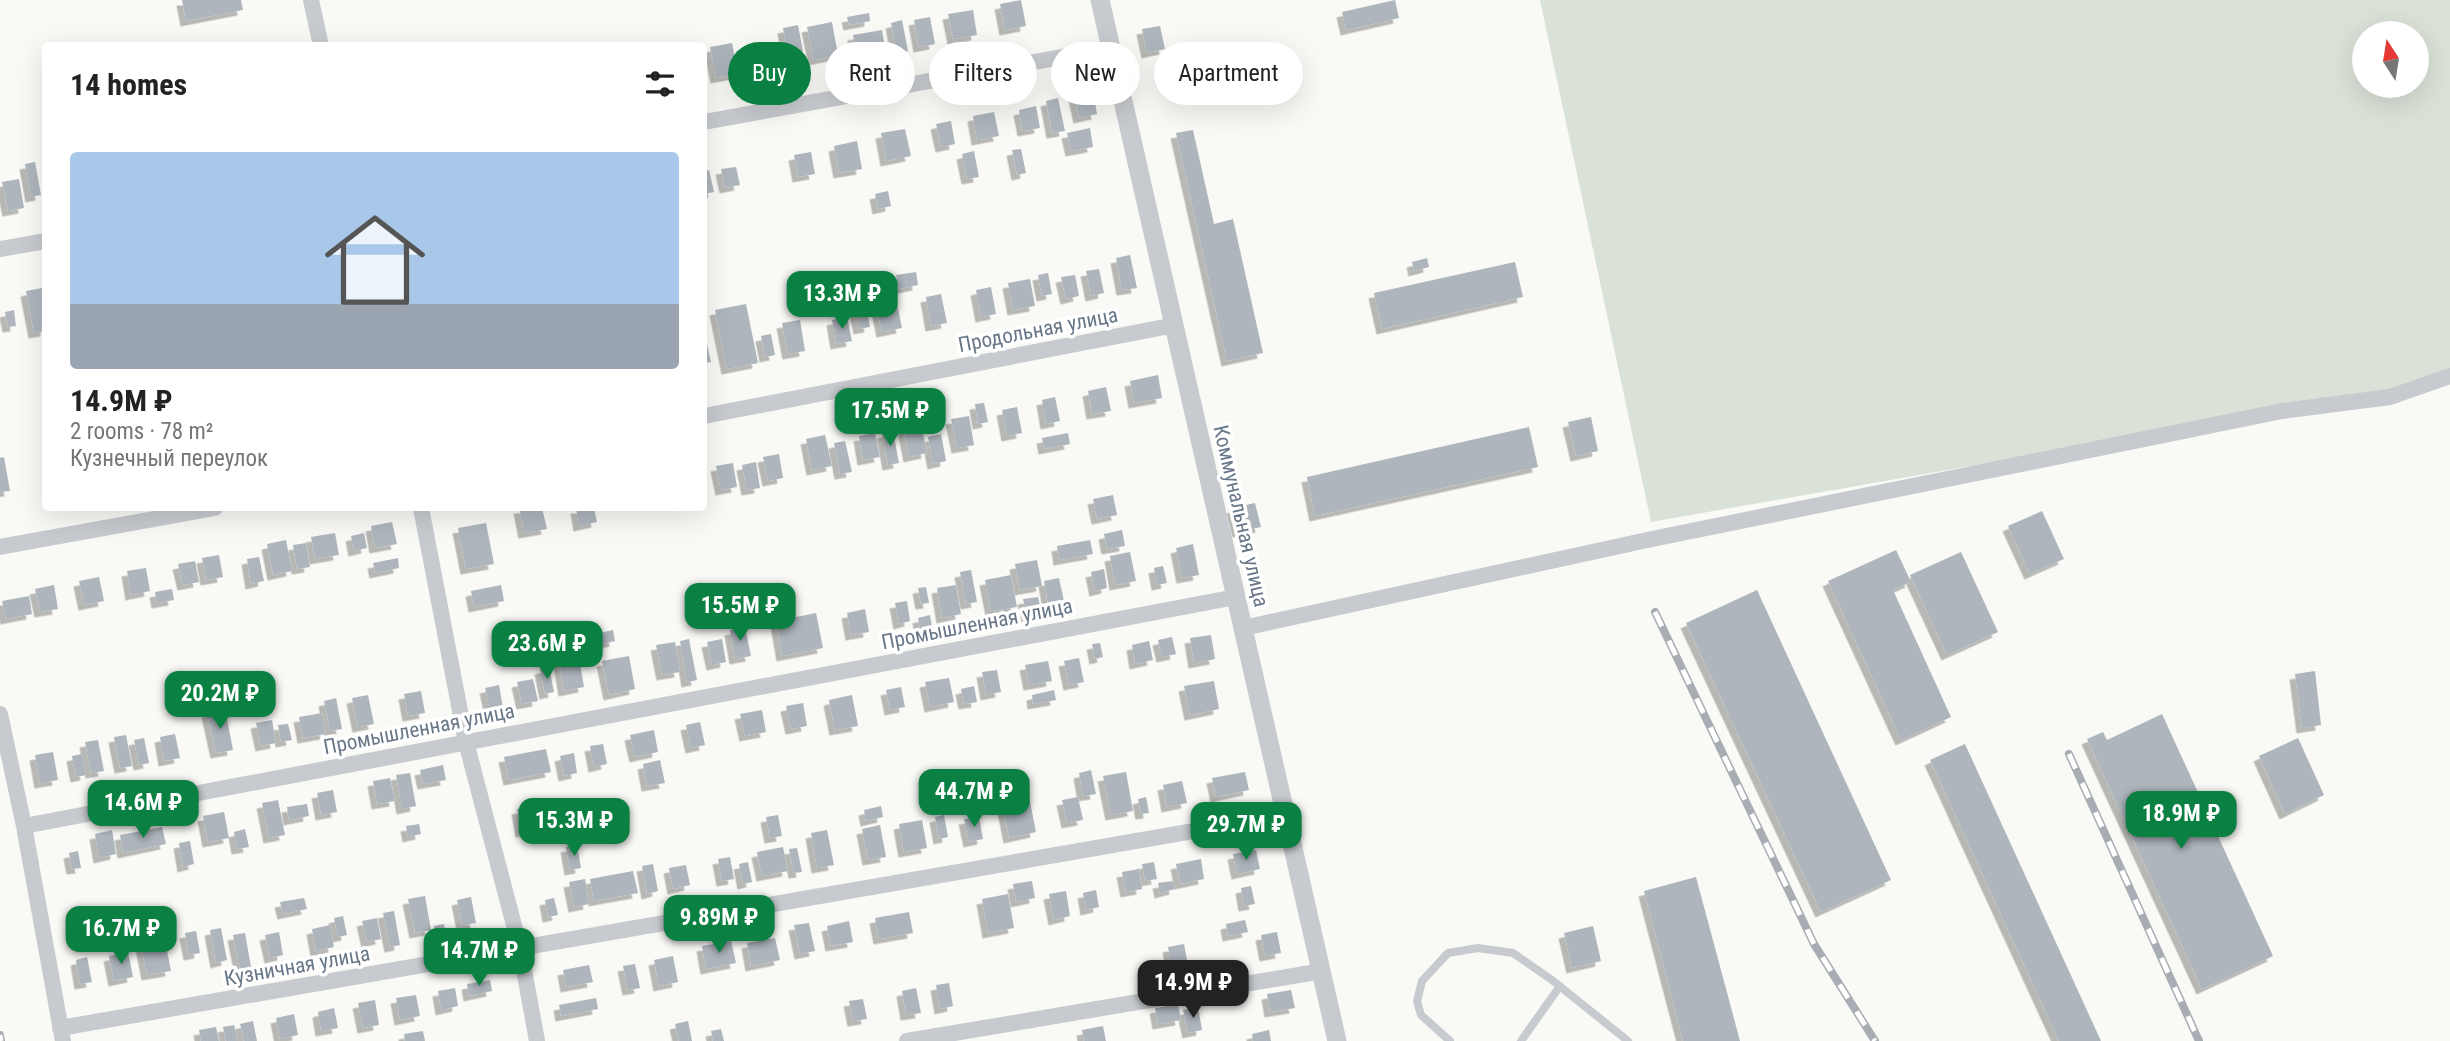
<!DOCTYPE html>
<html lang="en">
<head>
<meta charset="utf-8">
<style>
  body { margin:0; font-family:"Roboto Condensed",sans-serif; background:#f2f2f2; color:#222; height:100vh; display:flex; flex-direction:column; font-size:26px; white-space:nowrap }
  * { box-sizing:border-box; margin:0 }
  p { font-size:23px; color:#767676 }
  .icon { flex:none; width:38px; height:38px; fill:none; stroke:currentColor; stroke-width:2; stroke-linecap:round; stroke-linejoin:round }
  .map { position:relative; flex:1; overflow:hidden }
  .details { position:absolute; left:42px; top:42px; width:665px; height:469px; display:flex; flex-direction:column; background:#fff; border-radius:7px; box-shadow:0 7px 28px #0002 }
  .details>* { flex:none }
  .banner { position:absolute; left:728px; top:42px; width:665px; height:63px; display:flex; gap:14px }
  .needle { width:46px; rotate:348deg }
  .tools { position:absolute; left:2352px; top:21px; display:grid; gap:14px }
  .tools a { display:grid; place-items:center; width:77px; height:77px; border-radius:50%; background:#fff; box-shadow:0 7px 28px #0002; font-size:35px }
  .price { position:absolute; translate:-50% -60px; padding:0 16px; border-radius:14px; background:#0b8043; color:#fff; font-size:23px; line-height:46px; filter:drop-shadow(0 2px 4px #0008) }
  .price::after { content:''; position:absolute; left:50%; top:42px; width:21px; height:16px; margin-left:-10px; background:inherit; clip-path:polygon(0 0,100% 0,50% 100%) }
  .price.current { background:#222; color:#fff }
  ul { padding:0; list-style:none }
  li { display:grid; align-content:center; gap:14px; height:371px; padding:0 28px }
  li span { display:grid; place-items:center; height:217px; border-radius:7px; color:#555 }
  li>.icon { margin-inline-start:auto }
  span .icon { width:126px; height:126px; fill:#fffc; stroke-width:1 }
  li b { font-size:30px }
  h2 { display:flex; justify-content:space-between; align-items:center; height:84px; padding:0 28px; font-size:30px }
  .tag { padding:0 24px; border-radius:32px; background:#fff; box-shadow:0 7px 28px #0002; font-size:24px; line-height:63px }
  .tag.current { background:#0b8043; color:#fff }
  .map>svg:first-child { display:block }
  .green { fill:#dae1d7; fill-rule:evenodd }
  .building { fill:#aeb5bc; filter:url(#shadow) }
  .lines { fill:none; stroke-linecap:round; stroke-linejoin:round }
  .service { stroke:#c7cace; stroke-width:8 }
  .minor { stroke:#c7cace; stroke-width:16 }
  .tertiary { stroke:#c7cace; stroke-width:19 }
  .rail-casing { stroke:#a7adb3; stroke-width:8 }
  .rail { stroke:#fff; stroke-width:5; stroke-dasharray:16; stroke-linecap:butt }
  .labels { text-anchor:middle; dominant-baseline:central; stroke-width:7; stroke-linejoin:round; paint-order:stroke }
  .street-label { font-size:21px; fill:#687788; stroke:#fff }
</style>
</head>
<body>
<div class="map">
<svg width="2450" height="1041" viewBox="0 0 2450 1041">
  <defs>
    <filter id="shadow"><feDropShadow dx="-5.5" dy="5.5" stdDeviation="0" flood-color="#0004"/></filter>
  </defs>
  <rect width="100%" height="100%" fill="#f9f9f6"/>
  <path class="green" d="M1540 0H2450V376L2390 397 2282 411 1651 522ZM2364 33H2417V86H2364Z"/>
  <path class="building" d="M182 0H241L243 10 186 21Z
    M1021 0 1026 26 1005 30 1000 4Z
    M1395 0 1399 18 1346 30 1342 12Z
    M973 10 977 35 953 39 948 14Z
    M869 13 870 21 849 25 847 17Z
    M930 17 935 44 919 47 914 20Z
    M902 20 908 51 897 53 891 23Z
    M832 22 838 55 814 60 807 27Z
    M798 25 803 51 788 54 783 28Z
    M1160 26 1165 49 1147 53 1142 29Z
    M882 30 886 53 857 59 853 35Z
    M732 43 738 74 716 78 710 47Z
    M781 49 785 69 772 72 768 51Z
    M758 56 763 83 747 87 741 59Z
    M1093 91 1097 114 1079 118 1074 95Z
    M1058 98 1065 131 1052 133 1046 101Z
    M1036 106 1040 128 1023 131 1019 110Z
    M994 112 999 136 977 140 973 116Z
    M951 121 955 144 941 147 936 124Z
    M1090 128 1093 147 1071 151 1067 133Z
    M905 129 911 156 886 161 881 133Z
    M1193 130 1214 224 1233 219 1263 353 1227 361 1176 133Z
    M857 141 862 169 839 173 834 146Z
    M1021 149 1026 173 1017 175 1012 150Z
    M974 151 979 177 967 179 962 154Z
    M811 152 815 174 798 177 794 155Z
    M35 162 41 195 31 197 25 164Z
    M736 167 740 185 725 188 721 169Z
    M709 170 714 192 704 194V171Z
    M19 179 24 208 8 211 2 182Z
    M888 191 891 206 878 209 875 194Z
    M1130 255 1137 288 1122 290 1116 258Z
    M1427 258 1429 267 1414 271 1412 262Z
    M1515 262 1523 297 1382 329 1374 293Z
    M1099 269 1104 293 1091 296 1086 271Z
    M916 272 918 285 899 289 896 275Z
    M1048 273 1052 294 1042 296 1038 275Z
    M1075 275 1079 296 1066 299 1061 277Z
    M1030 279 1035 306 1013 310 1008 283Z
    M991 287 996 314 981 317 976 290Z
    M42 288 46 306V331L34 333 26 291Z
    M941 294 947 323 931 326 926 297Z
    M865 299 870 327 859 329 854 301Z
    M896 299 902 328 882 332 876 303Z
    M746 304 758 363 727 369 715 310Z
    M14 310 16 326 8 327 5 312Z
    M847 317 852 341 836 344 832 320Z
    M800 320 805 351 788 354 782 323Z
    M704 331 711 362 704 363Z
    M771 334 775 355 765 357 761 336Z
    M1158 375 1162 398 1134 403 1130 381Z
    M1106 387 1111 411 1092 414 1088 391Z
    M1055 397 1060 421 1046 424 1042 400Z
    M984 403 988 422 978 424 975 404Z
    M1017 407 1022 433 1007 436 1002 410Z
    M969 416 974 445 957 448 951 419Z
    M1591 417 1598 451 1576 456 1568 422Z
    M921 423 927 453 909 457 903 426Z
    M1529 427 1538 467 1315 516 1307 477Z
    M893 431 899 463 888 465 882 433Z
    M875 433 880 457 863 460 859 436Z
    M1068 433 1070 444 1044 449 1042 438Z
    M941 434 946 461 933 464 928 437Z
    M825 435 832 466 812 470 806 439Z
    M845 441 852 472 840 474 834 443Z
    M779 454 783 478 768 481 763 457Z
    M4 457 10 491 0 492V458Z
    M756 462 760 488 747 490 742 465Z
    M733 463 737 487 721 490 716 466Z
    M1113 495 1117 515 1097 519 1093 499Z
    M1255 503 1261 527 1238 532 1232 508Z
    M519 508H542L547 529 524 533Z
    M576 508H594L597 522 579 526Z
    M2042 511 2064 559 2030 574 2008 526Z
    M392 522 397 544 375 548 371 526Z
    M486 523 494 564 466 569 458 528Z
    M1122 530 1125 546 1107 549 1104 534Z
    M335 533 339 555 315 559 311 537Z
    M364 533 367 548 354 551 351 536Z
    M286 540 292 571 273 575 267 544Z
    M1090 540 1093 554 1059 560 1057 546Z
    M306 543 310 567 297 569 293 545Z
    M1193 544 1199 575 1182 578 1176 548Z
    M1896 550 1911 582 1893 590 1951 717 1901 740 1828 581Z
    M1130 552 1136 581 1115 585 1110 556Z
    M1961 552 1998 632 1947 655 1910 575Z
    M219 555 223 577 206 580 202 558Z
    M259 557 264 581 251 584 247 559Z
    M398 558 399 568 375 573 373 563Z
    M1037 560 1042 586 1020 590 1015 564Z
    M195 561 199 582 183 585 178 564Z
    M1163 566 1167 583 1157 585 1154 568Z
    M146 568 150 591 131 595 127 571Z
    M1104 569 1107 588 1095 591 1091 572Z
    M971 570 977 602 966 604 960 572Z
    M1011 575 1017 607 991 611 985 580Z
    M99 577 104 601 84 605 79 581Z
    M1059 578 1064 601 1048 604 1044 581Z
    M54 585 58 609 40 612 35 589Z
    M501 585 504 601 474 607 471 591Z
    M956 585 961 614 942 618 937 588Z
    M926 587 929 603 921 604 918 588Z
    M172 589 174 600 157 603 155 592Z
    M1757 590 1891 880 1821 912 1686 623Z
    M29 596 32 614 6 619 2 601Z
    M1038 597 1042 614 1027 617 1023 599Z
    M907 601 910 621 899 624 895 603Z
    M865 609 869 632 851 635 847 613Z
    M816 613 823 648 782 656 776 621Z
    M930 615 933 632 921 634 918 618Z
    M745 627 751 656 735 659 730 630Z
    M613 630 615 641 602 644 600 633Z
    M1211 635 1215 659 1194 663 1190 638Z
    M1172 637 1176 654 1162 657 1158 640Z
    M689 639 697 680 687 682 680 641Z
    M722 639 726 662 712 665 707 642Z
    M1149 641 1153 660 1135 664 1132 645Z
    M675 642 680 672 662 675 656 645Z
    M1100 643 1103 657 1095 659 1092 644Z
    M629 656 635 689 609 695 602 661Z
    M579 657 584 687 564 691 559 660Z
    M1079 658 1084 682 1069 685 1064 661Z
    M1048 661 1052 681 1029 685 1025 665Z
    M549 667 554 692 545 694 540 669Z
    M997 670 1001 692 986 695 982 672Z
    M2315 671 2321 725 2302 728 2295 674Z
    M949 678 954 702 930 707 925 682Z
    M533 679 538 701 522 704 517 682Z
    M1214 681 1219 709 1190 715 1184 686Z
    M499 685 503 708 490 710 485 688Z
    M974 686 977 702 964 704 961 689Z
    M901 687 905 707 890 710 886 690Z
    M1054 690 1056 700 1033 704 1032 695Z
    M421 691 425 713 408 716 404 694Z
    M368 695 374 724 358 727 352 698Z
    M852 695 858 726 835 730 829 700Z
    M336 698 342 729 330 731 324 701Z
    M803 703 807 726 791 729 786 706Z
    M225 708 233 750 216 753 207 712Z
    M762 710 766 732 745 736 740 714Z
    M322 713 326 734 303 738 299 717Z
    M2162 714 2273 956 2202 989 2087 739 2103 732 2107 740Z
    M272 720 276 743 261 746 256 723Z
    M700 722 705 745 691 748 686 725Z
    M288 724 292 740 281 742 278 725Z
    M654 730 658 752 635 757 630 735Z
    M175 734 180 758 164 761 160 737Z
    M126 735 132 766 120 768 114 737Z
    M144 738 149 763 139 765 134 740Z
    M2298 738 2324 795 2285 814 2259 756Z
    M98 740 104 771 91 773 85 742Z
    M603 744 607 764 594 767 590 746Z
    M1965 744 2101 1041H2059L1930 760Z
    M546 749 551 772 509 780 504 757Z
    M53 752 58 780 40 783 35 755Z
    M574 753 577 773 564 776 560 756Z
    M82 754 86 775 76 777 72 756Z
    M660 760 665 783 647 786 643 764Z
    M443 765 446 780 423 784 420 770Z
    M1091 770 1096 794 1083 796 1079 773Z
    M1126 772 1133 811 1111 815 1103 776Z
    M1245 772 1249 790 1216 797 1212 778Z
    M410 773 416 806 402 809 396 775Z
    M390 778 395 801 377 804 373 781Z
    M1182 781 1187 803 1167 807 1163 785Z
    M333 790 337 812 321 815 317 793Z
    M1028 792 1036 832 1009 838 1001 797Z
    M1078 797 1083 820 1067 823 1062 800Z
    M1146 797 1149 813 1141 814 1138 799Z
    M278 800 285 835 269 838 262 803Z
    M566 800 570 822 521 832 517 809Z
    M307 804 309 816 289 820 287 807Z
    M881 806 883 817 866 821 864 810Z
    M224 812 229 838 208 842 203 816Z
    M778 815 782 836 770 838 766 817Z
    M944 815 948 837 939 839 935 817Z
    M979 817 983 839 969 842 964 819Z
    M922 820 927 848 904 852 899 824Z
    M419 824 421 834 408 837 406 826Z
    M880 825 886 857 868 860 862 829Z
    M162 827 166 844 123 853 120 835Z
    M245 829 249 847 237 849 234 832Z
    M112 830 116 854 99 858 95 834Z
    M827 830 834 865 817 868 811 833Z
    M190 841 194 864 183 867 179 843Z
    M577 845 581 868 570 870 566 847Z
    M783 847 788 871 762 876 757 852Z
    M797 848 802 872 794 873 789 849Z
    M1256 850 1260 869 1237 874 1233 854Z
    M78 851 81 868 72 869 69 853Z
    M730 857 734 879 722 881 718 859Z
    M1201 859 1204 879 1180 884 1176 864Z
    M748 862 752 882 743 884 739 864Z
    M1154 862 1157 879 1145 881 1142 864Z
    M653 864 658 891 647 894 642 866Z
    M686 865 690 885 673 889 669 868Z
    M1139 869 1142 889 1126 892 1122 872Z
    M633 871 638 893 594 901 590 879Z
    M1696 877 1740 1041H1683L1644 891Z
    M585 879 589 904 574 907 569 882Z
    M1032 881 1035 898 1016 902 1013 884Z
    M1173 881 1175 889 1160 893 1158 883Z
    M1251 886 1255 904 1244 906 1241 888Z
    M1096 890 1099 907 1086 910 1083 893Z
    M1066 891 1070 916 1054 920 1049 894Z
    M1008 894 1014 928 988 933 982 899Z
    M425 896 431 930 415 933 408 899Z
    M471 897 476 923 462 925 457 900Z
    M304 898 307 909 283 914 280 902Z
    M554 898 558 915 548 917 545 900Z
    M394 911 400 945 390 947 383 913Z
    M909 912 913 933 879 939 875 918Z
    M343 916 347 935 338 937 334 918Z
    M377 918 381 939 367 942 362 921Z
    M1245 920 1248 932 1228 936 1226 924Z
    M849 921 853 942 831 946 827 926Z
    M809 923 815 951 800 954 794 925Z
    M123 924 125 933 102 938 101 928Z
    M444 924 446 938 437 940 434 926Z
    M330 925 334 947 316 951 312 929Z
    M1593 926 1601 961 1572 968 1564 933Z
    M221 928 227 960 216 963 210 930Z
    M196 931 200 953 189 955 185 933Z
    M279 932 283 955 270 958 265 935Z
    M1277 932 1281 953 1265 956 1261 935Z
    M245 933 251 967 240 970 233 935Z
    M775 938 780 960 751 966 747 943Z
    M165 940 171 971 147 975 141 944Z
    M731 941 736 963 706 969 702 946Z
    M1184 944 1188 965 1172 968 1168 947Z
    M128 952 133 977 114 981 109 956Z
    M673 956 678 982 659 986 654 960Z
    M87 957 92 982 80 984 76 960Z
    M635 964 640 988 628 990 623 966Z
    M589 965 593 982 566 987 563 970Z
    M490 980 492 991 469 996 467 984Z
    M949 983 953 1006 940 1009 936 985Z
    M455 988 458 1006 441 1010 438 991Z
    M916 988 921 1013 906 1015 902 991Z
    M1291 990 1295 1008 1270 1012 1267 994Z
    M416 995 420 1016 400 1020 396 998Z
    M596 998 598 1009 561 1016 559 1005Z
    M863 999 867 1019 853 1021 849 1001Z
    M375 1000 379 1025 363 1028 358 1003Z
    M1178 1004 1181 1020 1158 1024 1155 1008Z
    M1198 1007 1202 1030 1188 1033 1183 1010Z
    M334 1008 338 1028 321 1031 318 1012Z
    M294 1014 298 1035 280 1039 276 1018Z
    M253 1021 257 1041H244L240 1024Z
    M688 1021 692 1041H679L675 1024Z
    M234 1025 238 1041H226L223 1027Z
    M1103 1026 1106 1041H1084L1082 1030Z
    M216 1027 219 1041H201L199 1030Z
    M721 1029 724 1041H713L711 1031Z
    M1269 1030 1271 1041H1253L1252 1034Z
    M423 1031 425 1041H405L404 1034Z"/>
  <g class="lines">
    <path class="service" d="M1450 1041 1421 1015 1417 1001 1422 981 1448 953 1478 948 1513 953 1552 980 1628 1041
      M1521 1041 1560 986"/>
    <path class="minor" d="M311 0 321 46
      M704 122 1111 48
      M0 249 46 241
      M704 416 1175 325
      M421 508 466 742 520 948 537 1041
      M0 547 215 508
      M1243 628 1652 539 2282 411 2390 397 2450 376
      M0 714 24 826 63 1041
      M24 826 1236 597
      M60 1028 1286 815
      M907 1041 1322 971"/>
    <path class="tertiary" d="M1100 0 1337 1041"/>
    <defs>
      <path id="rail" d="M1655 612 1814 944 1875 1041
        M2069 754 2199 1041
        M0 1035 1 1041"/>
    </defs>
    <use href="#rail" class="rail-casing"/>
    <use href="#rail" class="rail"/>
  </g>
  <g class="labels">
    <g class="street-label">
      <text transform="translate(1038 330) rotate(-11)">Продольная улица</text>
      <text transform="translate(1241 516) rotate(77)">Коммунальная улица</text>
      <text transform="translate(977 624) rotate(-11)">Промышленная улица</text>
      <text transform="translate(419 729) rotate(-11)">Промышленная улица</text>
      <text transform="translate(297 966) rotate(-10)">Кузничная улица</text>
    </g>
  </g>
</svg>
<div class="tools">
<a><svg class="needle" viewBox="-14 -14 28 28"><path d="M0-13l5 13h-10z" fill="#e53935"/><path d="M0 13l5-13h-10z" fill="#767676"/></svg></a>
</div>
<b class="price" style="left:842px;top:331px">13.3M ₽</b>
<b class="price" style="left:890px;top:448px">17.5M ₽</b>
<b class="price" style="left:740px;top:643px">15.5M ₽</b>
<b class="price" style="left:547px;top:681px">23.6M ₽</b>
<b class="price" style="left:220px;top:731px">20.2M ₽</b>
<b class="price" style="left:974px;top:829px">44.7M ₽</b>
<b class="price" style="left:143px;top:840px">14.6M ₽</b>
<b class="price" style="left:2181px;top:851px">18.9M ₽</b>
<b class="price" style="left:574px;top:858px">15.3M ₽</b>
<b class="price" style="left:1246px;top:862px">29.7M ₽</b>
<b class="price" style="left:719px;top:955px">9.89M ₽</b>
<b class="price" style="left:121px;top:966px">16.7M ₽</b>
<b class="price" style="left:479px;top:988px">14.7M ₽</b>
<b class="price current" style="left:1193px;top:1020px">14.9M ₽</b>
<div class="banner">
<a class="tag current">Buy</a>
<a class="tag">Rent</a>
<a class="tag">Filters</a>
<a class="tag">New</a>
<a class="tag">Apartment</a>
</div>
<section class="details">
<h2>14 homes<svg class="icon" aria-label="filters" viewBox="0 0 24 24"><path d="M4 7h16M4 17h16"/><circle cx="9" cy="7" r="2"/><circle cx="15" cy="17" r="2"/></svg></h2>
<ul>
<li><span style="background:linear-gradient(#a9c7e8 70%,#9aa5b1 0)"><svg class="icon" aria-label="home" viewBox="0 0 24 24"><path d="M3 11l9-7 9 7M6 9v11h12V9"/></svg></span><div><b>14.9M ₽</b><p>2 rooms · 78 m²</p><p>Кузнечный переулок</p></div></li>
</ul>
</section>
</div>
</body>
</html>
